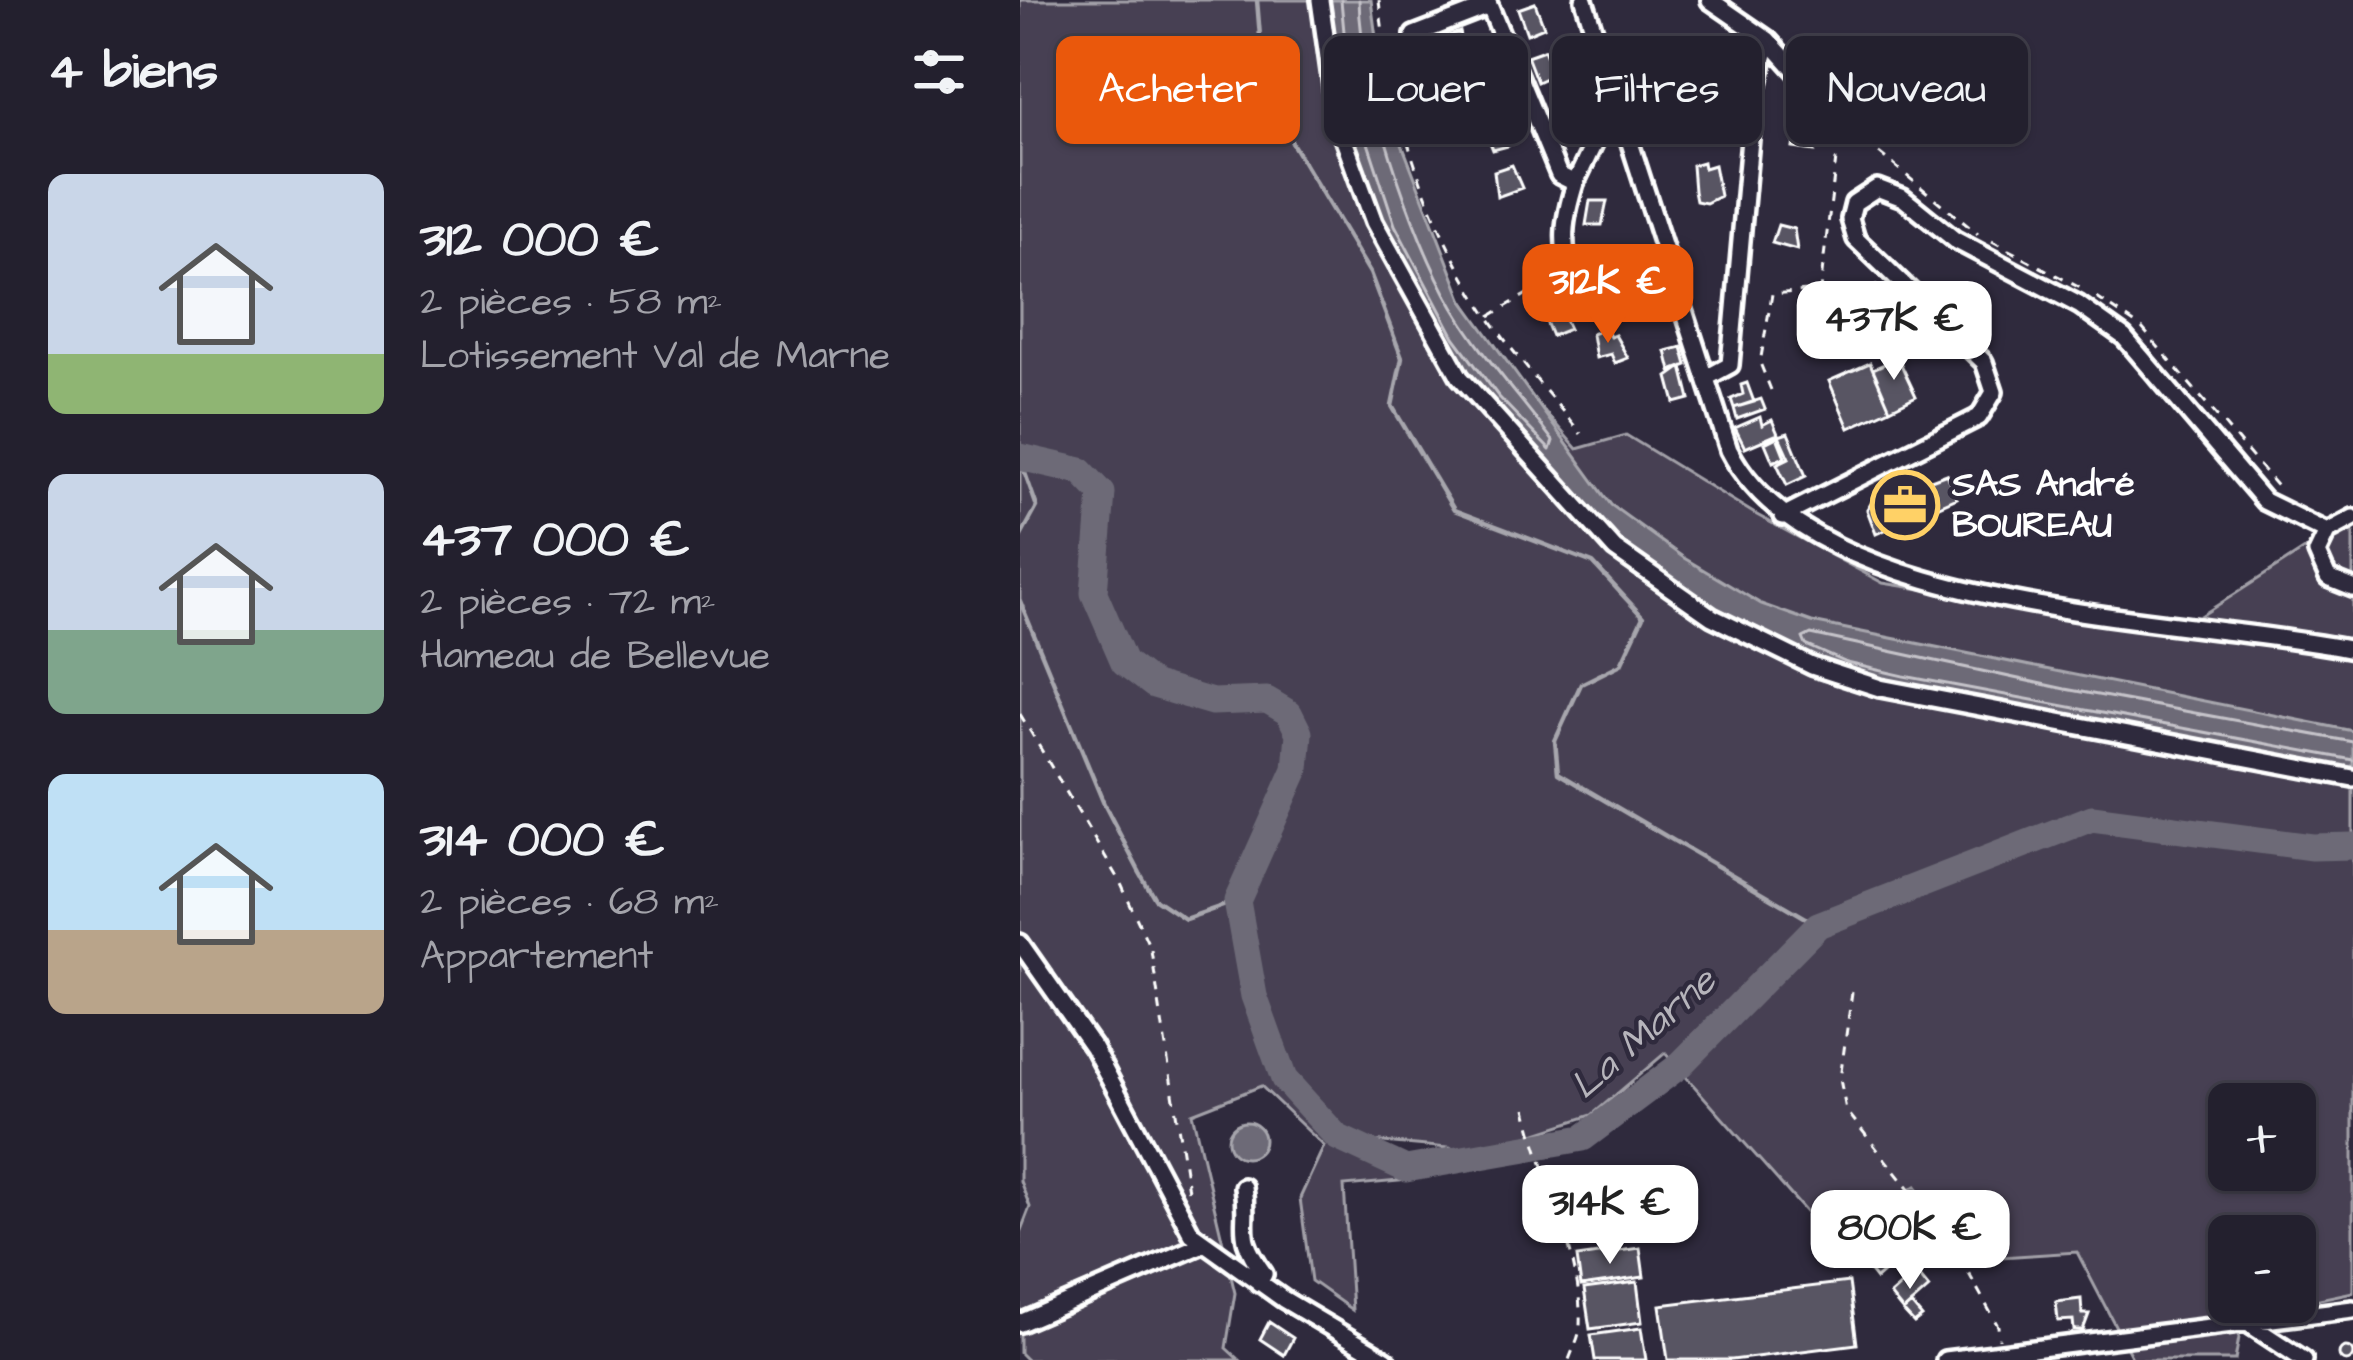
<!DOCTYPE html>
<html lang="fr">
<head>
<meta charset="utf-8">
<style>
  body { margin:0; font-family:"Architects Daughter",sans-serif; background:#2b2836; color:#f1f3f6; height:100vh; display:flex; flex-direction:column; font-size:45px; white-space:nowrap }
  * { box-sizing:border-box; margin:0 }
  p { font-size:39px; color:#a3a3aa }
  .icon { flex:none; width:66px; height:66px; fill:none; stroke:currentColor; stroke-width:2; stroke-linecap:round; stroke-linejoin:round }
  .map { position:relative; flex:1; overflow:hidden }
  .sheet { display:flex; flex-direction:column; background:#23202e; width:1020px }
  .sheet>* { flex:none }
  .hud { position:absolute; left:36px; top:36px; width:1116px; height:108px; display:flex; gap:24px }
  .controls { position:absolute; left:1188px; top:1083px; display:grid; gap:24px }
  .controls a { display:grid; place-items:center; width:108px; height:108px; border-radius:18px; background:#23202e; box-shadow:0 3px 9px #0004,0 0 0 3px #403e4a; font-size:60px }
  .price { position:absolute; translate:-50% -102px; padding:0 27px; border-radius:24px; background:#fff; color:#222; font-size:39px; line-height:78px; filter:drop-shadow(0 3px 6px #0008) }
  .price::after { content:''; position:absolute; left:50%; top:72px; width:36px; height:27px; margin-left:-18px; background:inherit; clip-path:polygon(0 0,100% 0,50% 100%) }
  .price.current { background:#ea580c; color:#fff }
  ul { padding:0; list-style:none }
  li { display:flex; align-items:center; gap:36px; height:300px; padding:0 48px }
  li span { display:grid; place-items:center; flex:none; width:336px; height:240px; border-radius:18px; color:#555 }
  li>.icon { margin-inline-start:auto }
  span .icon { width:144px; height:144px; fill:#fffc; stroke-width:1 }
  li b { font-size:51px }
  h2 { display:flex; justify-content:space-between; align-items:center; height:144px; padding:0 48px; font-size:51px }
  .tag { padding:0 42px; border-radius:18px; background:#23202e; box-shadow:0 3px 9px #0004,0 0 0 3px #403e4a; font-size:42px; line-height:108px }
  .tag.current { background:#ea580c; color:#fff }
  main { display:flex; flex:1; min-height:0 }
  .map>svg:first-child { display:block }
  .green { fill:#464152; stroke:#a2a0a8; stroke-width:3; fill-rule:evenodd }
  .water { fill:#6d6a77; stroke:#a7a6ad; stroke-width:3 }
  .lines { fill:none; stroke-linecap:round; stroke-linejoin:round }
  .shore { stroke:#c5c3c9; stroke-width:3 }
  .stream { stroke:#a7a6ad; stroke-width:4.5 }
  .river { stroke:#6d6a77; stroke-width:27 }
  .building { fill:#595564; stroke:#fff; stroke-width:3 }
  .minor-casing { stroke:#fff; stroke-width:24 }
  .path { stroke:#fff; stroke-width:3; stroke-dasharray:9 9; stroke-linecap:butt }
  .minor { stroke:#2f2a3d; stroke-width:15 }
  .labels { text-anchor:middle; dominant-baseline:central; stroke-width:9; stroke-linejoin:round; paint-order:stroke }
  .poi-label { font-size:36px; font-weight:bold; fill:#fff; stroke:#2f2a3d; text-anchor:start }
  .water-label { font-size:39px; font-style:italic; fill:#b6b4bb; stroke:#2f2a3d }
</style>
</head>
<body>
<main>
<section class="sheet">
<h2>4 biens<svg class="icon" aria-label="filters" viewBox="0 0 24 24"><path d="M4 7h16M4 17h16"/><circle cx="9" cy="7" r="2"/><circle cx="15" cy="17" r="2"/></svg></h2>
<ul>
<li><span style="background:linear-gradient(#c9d6e8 75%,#8fb573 0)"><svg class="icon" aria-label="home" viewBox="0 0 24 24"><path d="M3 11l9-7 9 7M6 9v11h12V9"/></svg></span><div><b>312 000 €</b><p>2 pièces · 58 m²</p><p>Lotissement Val de Marne</p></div></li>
<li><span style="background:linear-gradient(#c9d6e8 65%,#7fa58c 0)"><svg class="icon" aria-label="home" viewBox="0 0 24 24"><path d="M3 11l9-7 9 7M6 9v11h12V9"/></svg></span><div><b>437 000 €</b><p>2 pièces · 72 m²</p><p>Hameau de Bellevue</p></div></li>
<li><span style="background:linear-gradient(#bfe0f5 65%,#b9a48a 0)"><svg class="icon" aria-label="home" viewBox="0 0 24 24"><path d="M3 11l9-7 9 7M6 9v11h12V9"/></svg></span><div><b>314 000 €</b><p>2 pièces · 68 m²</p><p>Appartement</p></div></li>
</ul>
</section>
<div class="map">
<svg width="1333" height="1360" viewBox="0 0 1333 1360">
  <rect width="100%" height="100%" fill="#2f2a3d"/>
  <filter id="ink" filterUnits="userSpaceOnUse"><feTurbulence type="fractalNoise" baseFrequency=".00833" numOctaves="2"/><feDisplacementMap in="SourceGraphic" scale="24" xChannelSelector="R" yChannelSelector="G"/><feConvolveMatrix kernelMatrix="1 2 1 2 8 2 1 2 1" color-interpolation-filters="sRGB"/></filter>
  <g filter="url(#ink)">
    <path class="green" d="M0 0H319L407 243 481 361 557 449 606 435 735 514 863 583 1159 630 1333 518V1292L1223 1315 1215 1360H1113L1057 1252 950 1259 896 1186 808 1237 645 1053 572 1115 461 1151 352 1141 379 1181 324 1186 332 1310 291 1281 280 1198 304 1146 241 1086 172 1113 215 1293 206 1348 219 1360H7L0 1353V1233L10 1207 0 1181ZM1209 1104H1275V1170H1209ZM1209 1236H1275V1302H1209Z"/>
    <path class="water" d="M309 0H351L364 98 443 301 591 505 664 558 741 604 792 622 1333 731V772C1217 750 1100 727 984 705 932 695 873 691 823 674 578 593 375 337 318 91 311 62 312 30 309 0Z
      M208 1140a18 18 0 1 1 36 0a18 18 0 1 1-36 0Z"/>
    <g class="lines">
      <path class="shore" d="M321 0 329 85 375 225 434 337 478 396 530 450 533 441C500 397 461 354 433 307 391 235 341 83 339 0
        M1333 742 1045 689 791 634 783 638 786 645 827 663 884 676 1333 760"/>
      <path class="stream" d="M237 0 242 61 272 143 350 273 382 358 372 406 434 510 573 563 623 617 601 664 561 684 535 741 538 773 798 925
        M0 459 17 507 0 538
        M0 601 84 804 120 873 135 899 165 919 217 901"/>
      <path class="river" d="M0 457 61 471 82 493 74 593 104 662 134 685 192 702 247 700 269 713 279 733 276 769 217 901 234 996 264 1079 317 1137 386 1169 563 1138 659 1066 798 925 1072 818 1292 847 1333 846"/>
    </g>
    <path class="building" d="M433 0H453L454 4 438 12Z
      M515 3 524 27 507 34 498 9Z
      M440 32 447 62 433 67 423 38Z
      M688 46 696 79 679 83 668 52Z
      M524 50 534 74 517 82 507 56Z
      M458 84 467 108 440 117 434 100 442 97 440 91Z
      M550 97 561 124 543 132 532 104Z
      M480 122 488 146 473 150 464 127Z
      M776 126 798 129 795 151 773 148Z
      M683 162 684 168 694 165 700 196 686 203 676 201 674 191 672 165Z
      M492 165 502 188 477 197 474 171Z
      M570 201H587L582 225H566Z
      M758 225 774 229 777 250 752 243Z
      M588 257 593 274 606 277 604 291H578L572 261Z
      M856 286 865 304 839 316 831 297Z
      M826 301 833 316 804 328 798 314Z
      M538 305 549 329 532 336 522 312Z
      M586 328 590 337 595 335 608 358 595 363 591 354 576 358 572 334Z
      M662 347 667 365 651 371 646 351Z
      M878 358 896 396 870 409 853 369Z
      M850 363 870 409 829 428 809 381Z
      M662 367 670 399 655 403 648 377Z
      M727 383 734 402 714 408 711 399 723 394 721 385Z
      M741 399 745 409 717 419 714 408Z
      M740 417 742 425 752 420 758 434 725 448 715 428Z
      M768 433 786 476 767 485 757 464 769 458 759 436Z
      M757 437 765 457 753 462 745 443Z
      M927 474 937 498 856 534 847 510 852 502Z
      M854 1242 870 1267 856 1279 843 1263 849 1258 843 1251Z
      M620 1248 624 1277 561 1286 557 1257Z
      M896 1272 909 1288 883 1311 870 1295Z
      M617 1282 622 1322 570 1329 564 1289Z
      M829 1282 837 1344 712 1360H648L640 1305Z
      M1061 1299 1062 1314H1069L1063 1330H1054L1053 1320 1038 1321 1036 1302Z
      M891 1304 902 1317 894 1323 883 1311Z
      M249 1322 273 1338 264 1355 240 1339Z
      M621 1328 626 1360H575L571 1335Z
      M1319 1354a7 7 0 1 1 14 0a7 7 0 1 1-14 0Z"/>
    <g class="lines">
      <defs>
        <path id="minor" d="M300 0 317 121 354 222 440 377 595 549 692 617 792 666 860 688 1333 778
          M467 0 539 175 555 183C544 219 539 245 554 280
          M564 0 709 450C794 618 1165 615 1333 650
          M690 0 748 40 821 121
          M394 35 469 6
          M555 183 585 120 600 109
          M686 378 710 365 733 105 748 40
          M763 516 959 417 974 392 964 362 836 239 830 219 834 203 857 188 883 198 935 240 1059 305 1104 337 1244 501 1307 532
          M1333 518 1307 532 1297 553 1308 578 1333 588
          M0 943 73 1047 172 1234 263 1299 366 1360
          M223 1187C230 1229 213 1231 244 1274L239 1283
          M1226 1322 1284 1360
          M0 1323 183 1244
          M925 1360 1333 1309"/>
      </defs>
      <use href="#minor" class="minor-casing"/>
      <path class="path" d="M359 0C370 107 408 229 470 319 497 359 531 396 561 434
        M831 130 958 234
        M972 241 1064 290
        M1077 298 1122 328 1260 490
        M470 316 539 275
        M751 390 740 363 752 294 800 290 819 135
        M0 714 101 884 131 950 169 1197
        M832 992 820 1079 826 1110 933 1245 978 1326 979 1339
        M506 1108C521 1176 563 1256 560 1325 560 1337 553 1348 549 1360"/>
      <use href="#minor" class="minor"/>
    </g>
  </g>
  <defs>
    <symbol id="office-ring" viewBox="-11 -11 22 22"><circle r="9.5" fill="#2f2a3d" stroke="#ffd166" stroke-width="1.5"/><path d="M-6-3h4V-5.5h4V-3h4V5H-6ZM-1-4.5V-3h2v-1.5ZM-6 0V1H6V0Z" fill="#ffd166"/></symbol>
  </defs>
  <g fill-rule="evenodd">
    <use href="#office-ring" x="847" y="467" width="76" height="76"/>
  </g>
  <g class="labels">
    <g class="poi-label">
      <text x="932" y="484">SAS André<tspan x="932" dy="41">BOUREAU</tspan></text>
    </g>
    <g class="water-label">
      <text transform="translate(624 1034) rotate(-41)">La Marne</text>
    </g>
  </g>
</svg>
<div class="controls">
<a>+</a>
<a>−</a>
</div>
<b class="price current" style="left:588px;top:346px">312K €</b>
<b class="price" style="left:874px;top:383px">437K €</b>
<b class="price" style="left:590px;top:1267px">314K €</b>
<b class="price" style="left:890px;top:1292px">800K €</b>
<div class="hud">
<a class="tag current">Acheter</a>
<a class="tag">Louer</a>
<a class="tag">Filtres</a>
<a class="tag">Nouveau</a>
</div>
</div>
</main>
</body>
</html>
